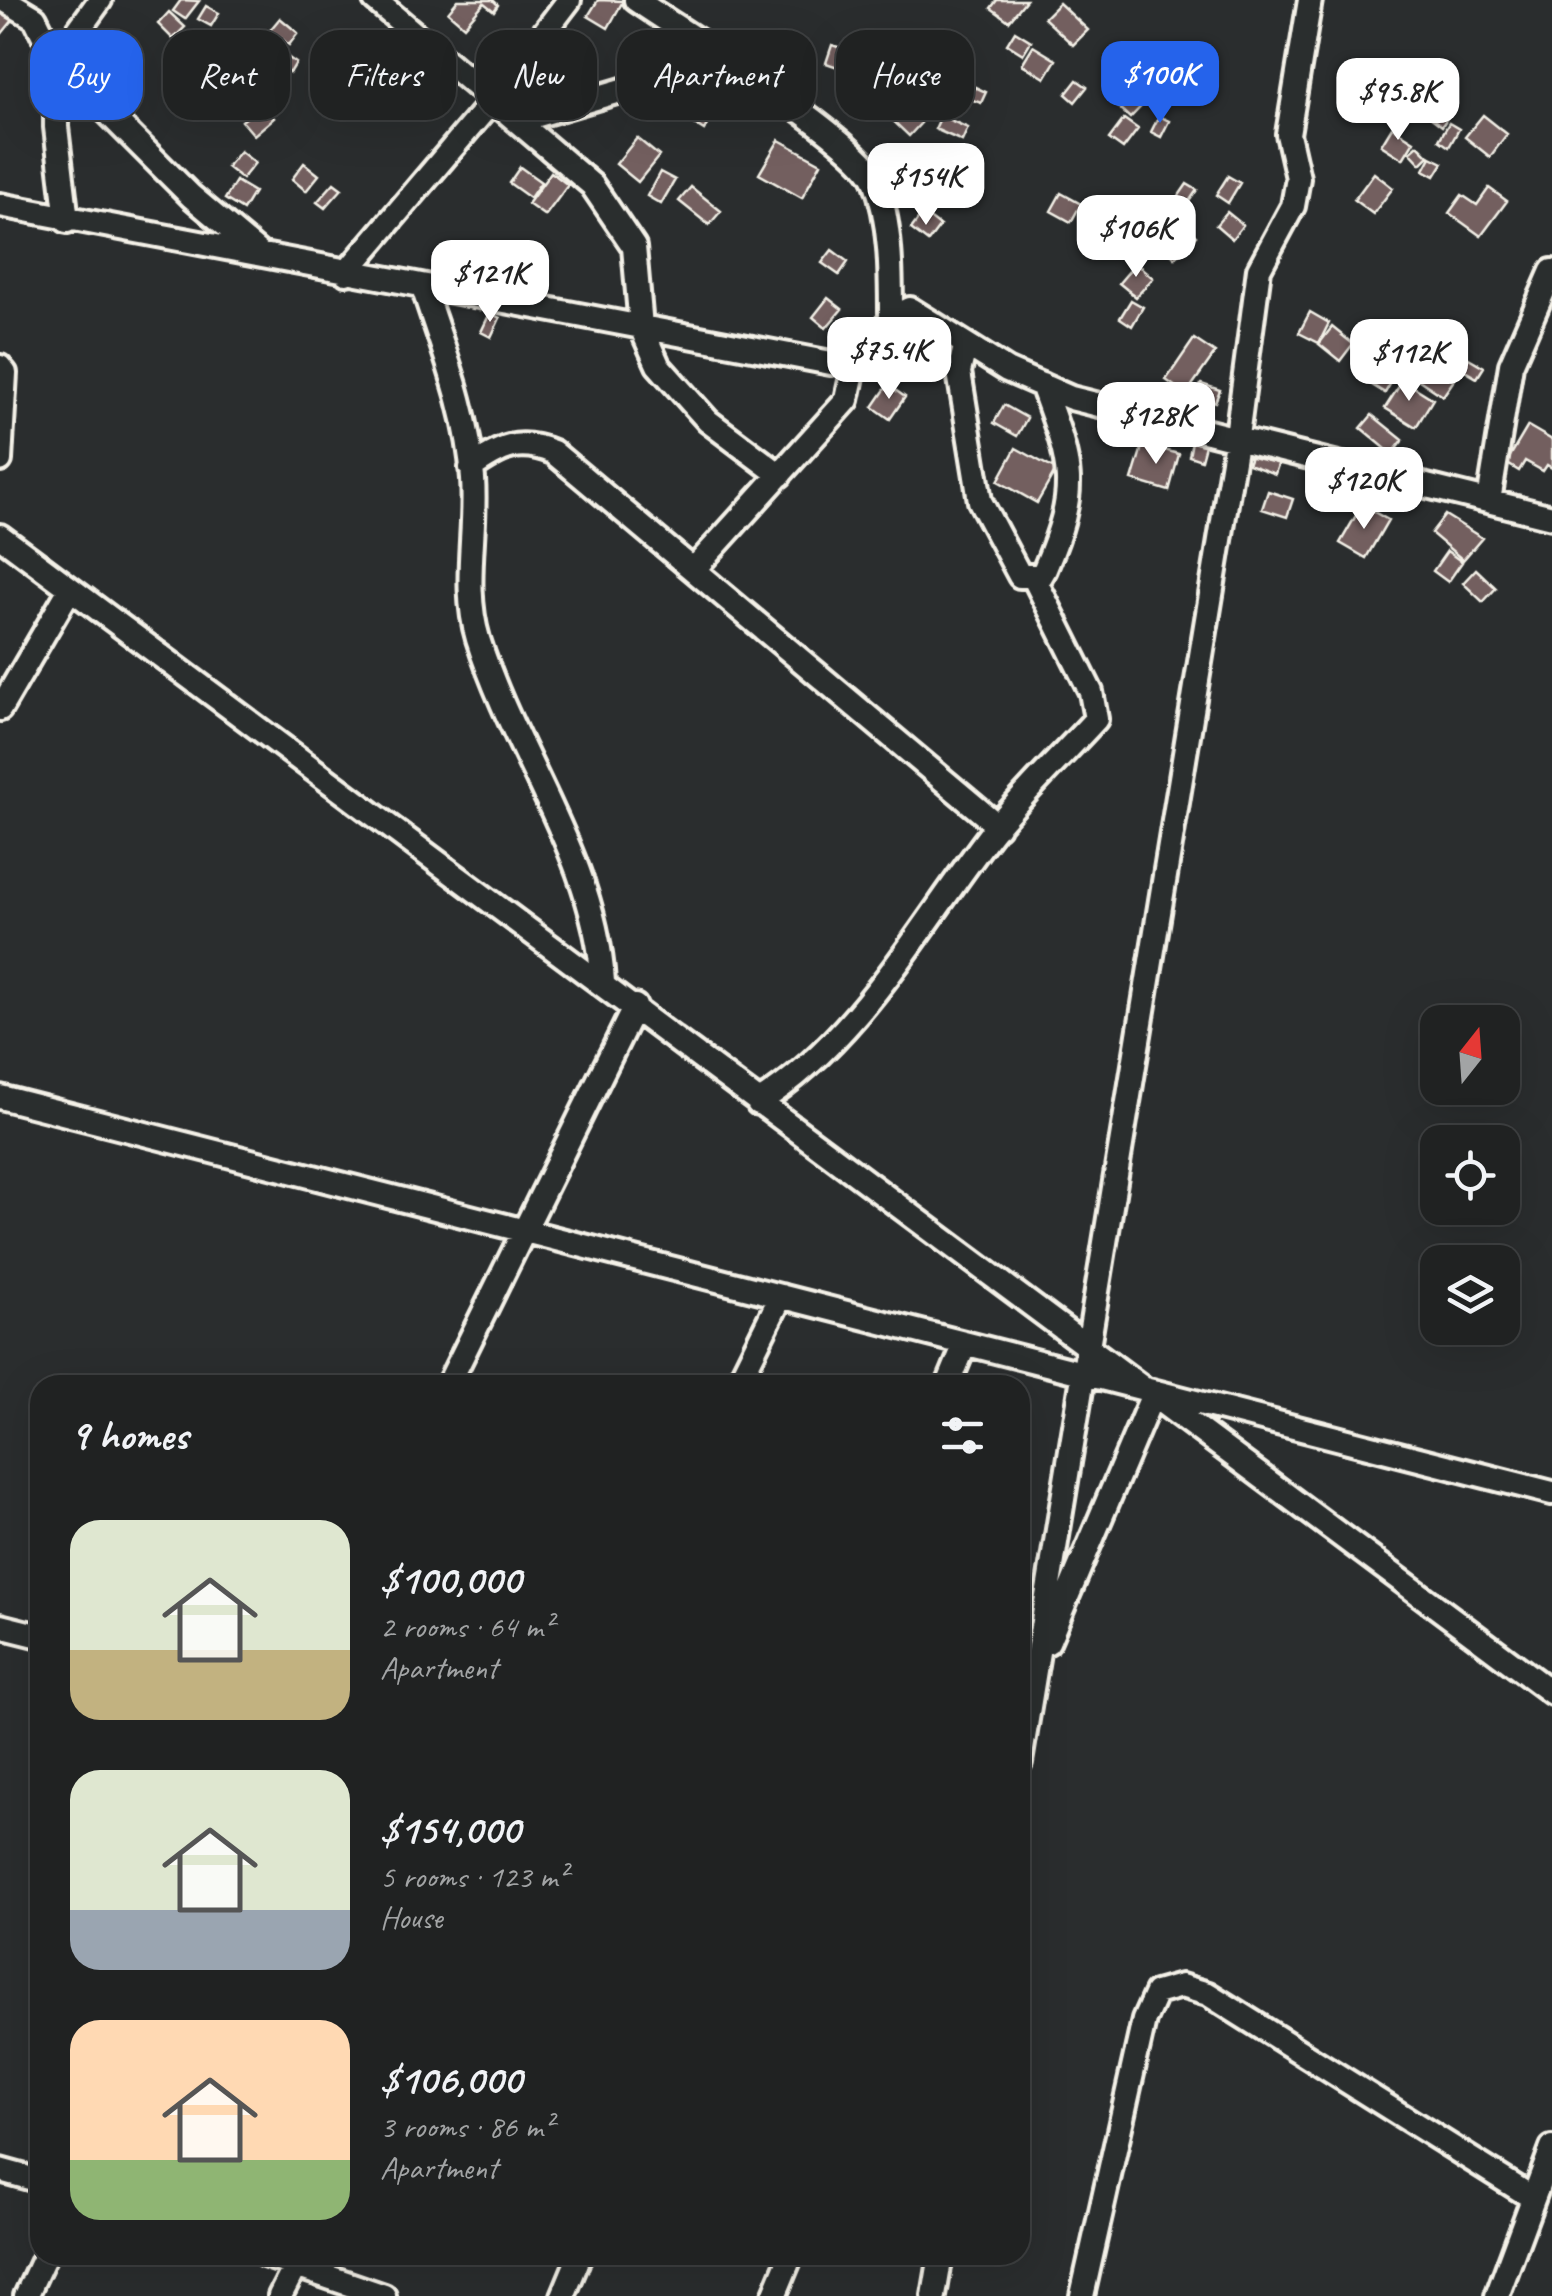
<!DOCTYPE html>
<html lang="en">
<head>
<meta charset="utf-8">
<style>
  body { margin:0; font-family:Caveat,sans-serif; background:#2d2f2f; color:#f1f3f6; height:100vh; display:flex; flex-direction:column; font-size:38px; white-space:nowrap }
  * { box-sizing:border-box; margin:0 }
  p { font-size:32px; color:#a2a4a5 }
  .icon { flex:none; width:55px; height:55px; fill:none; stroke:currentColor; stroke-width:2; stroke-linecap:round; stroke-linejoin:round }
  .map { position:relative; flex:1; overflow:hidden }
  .panel { position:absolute; left:30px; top:1375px; width:1000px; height:890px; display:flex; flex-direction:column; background:#202222; border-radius:30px; box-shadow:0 10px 40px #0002,0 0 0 2px #3d3f40 }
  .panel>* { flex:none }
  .top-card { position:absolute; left:30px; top:30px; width:1000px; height:90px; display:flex; gap:20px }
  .needle { width:65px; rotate:17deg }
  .tools { position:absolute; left:1420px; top:1005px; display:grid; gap:20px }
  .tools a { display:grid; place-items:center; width:100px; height:100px; border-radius:20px; background:#202222; box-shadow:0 10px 40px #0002,0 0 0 2px #3d3f40; font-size:50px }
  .price { position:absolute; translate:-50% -85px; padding:0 22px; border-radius:20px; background:#fff; color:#222; font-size:32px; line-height:65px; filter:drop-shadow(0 2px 5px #0008) }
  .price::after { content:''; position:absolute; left:50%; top:60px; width:30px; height:22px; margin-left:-15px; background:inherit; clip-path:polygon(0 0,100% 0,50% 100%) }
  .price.selected { background:#2563eb; color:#fff }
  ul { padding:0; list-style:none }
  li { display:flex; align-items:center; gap:30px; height:250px; padding:0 40px }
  li span { display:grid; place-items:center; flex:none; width:280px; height:200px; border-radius:30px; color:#555 }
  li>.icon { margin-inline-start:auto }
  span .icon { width:120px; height:120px; fill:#fffc; stroke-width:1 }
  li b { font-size:42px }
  h2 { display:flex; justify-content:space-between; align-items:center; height:120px; padding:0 40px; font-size:42px }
  .pill { padding:0 35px; border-radius:30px; background:#202222; box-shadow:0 10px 40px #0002,0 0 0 2px #3d3f40; font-size:35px; line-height:90px }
  .pill.selected { background:#2563eb; color:#fff }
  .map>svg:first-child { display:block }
  .building { fill:#735f5f; stroke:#f4f1e8; stroke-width:2.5 }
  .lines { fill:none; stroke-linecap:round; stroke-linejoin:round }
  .street-casing { stroke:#f4f1e8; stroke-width:30 }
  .street { stroke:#2a2d2e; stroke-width:22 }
</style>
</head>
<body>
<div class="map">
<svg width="1552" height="2296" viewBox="0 0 1552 2296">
  <rect width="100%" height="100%" fill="#2a2d2e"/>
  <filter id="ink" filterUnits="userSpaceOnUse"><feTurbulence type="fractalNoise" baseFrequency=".01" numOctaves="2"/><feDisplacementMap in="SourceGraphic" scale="20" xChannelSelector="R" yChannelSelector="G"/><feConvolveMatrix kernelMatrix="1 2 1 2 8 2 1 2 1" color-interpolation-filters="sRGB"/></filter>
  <g filter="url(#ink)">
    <path class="building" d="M181 0 199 1 185 19 173 11Z
      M458 0H493L498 5 494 11 484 3 464 26 448 12Z
      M598 0 623 1 608 28 588 16Z
      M997 0H1026L1009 21 991 8Z
      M1059 3 1088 30 1073 45 1044 18Z
      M206 6 219 13 211 26 198 19Z
      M0 9 13 20 0 36Z
      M169 12 185 27 173 39 158 24Z
      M280 18 298 33 289 45 270 30Z
      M1015 31 1031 41 1023 54 1007 44Z
      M832 45 862 55 855 73 826 63Z
      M1033 46 1056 60 1045 78 1022 64Z
      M286 56 296 63 290 73 279 66Z
      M797 64 812 72 807 80 793 73Z
      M868 71 883 76 874 102 858 97Z
      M236 74 250 87 239 98 225 85Z
      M946 80 956 85 950 97 940 92Z
      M1077 80 1087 87 1075 102 1066 94Z
      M1141 81 1154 93 1130 118 1117 106Z
      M975 87 986 92 981 103 970 99Z
      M701 92 720 104 704 130 685 118Z
      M899 101 921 123 909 136 886 114Z
      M262 105 274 118 254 135 242 121Z
      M1431 107 1447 118 1442 126 1426 114Z
      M1483 115 1507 134 1490 157 1465 137Z
      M941 116 968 128 962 141 935 129Z
      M1159 116 1169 121 1161 137 1151 132Z
      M1124 119 1138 129 1123 149 1109 139Z
      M1449 123 1459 129 1449 147 1439 140Z
      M1392 127 1414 141 1403 159 1381 145Z
      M637 138 659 156 638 182 616 164Z
      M779 140 821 163 802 198 759 174Z
      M1418 145 1429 156 1421 164 1410 152Z
      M240 151 255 163 242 179 227 167Z
      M939 156 951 166 936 185 924 175Z
      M1431 157 1443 163 1435 176 1424 170Z
      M304 163 319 175 306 191 292 179Z
      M520 167 541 182 530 198 509 183Z
      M891 169 904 176 894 192 881 185Z
      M551 172 568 185 545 216 528 204Z
      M660 172 675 180 661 204 647 196Z
      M1374 173 1393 188 1373 214 1354 200Z
      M1228 176 1240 183 1228 203 1216 195Z
      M236 181 254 192 243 210 225 199Z
      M334 183 342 189 325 208 317 202Z
      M1187 184 1197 190 1188 203 1178 197Z
      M691 187 721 211 709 225 679 201Z
      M1489 188 1507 201 1481 236 1449 213 1462 195 1477 205Z
      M1061 193 1081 204 1071 222 1051 211Z
      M1227 212 1243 225 1232 239 1216 225Z
      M923 213 940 226 928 242 911 229Z
      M1178 219 1196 236 1175 258 1157 240Z
      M832 250 848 262 839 275 822 263Z
      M1136 263 1153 278 1136 297 1119 283Z
      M828 298 842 309 826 328 813 317Z
      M1131 300 1143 307 1132 326 1120 318Z
      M1310 312 1329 323 1319 343 1299 333Z
      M490 313 500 318 491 337 481 332Z
      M1332 327 1353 344 1340 361 1319 344Z
      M1194 339 1215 353 1186 394 1166 380Z
      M1460 353 1484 367 1477 378 1453 364Z
      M1421 358 1454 380 1443 396 1410 374Z
      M1374 363 1395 376 1385 393 1364 380Z
      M1403 380 1433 399 1416 427 1385 408Z
      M1201 384 1220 390 1215 402 1197 397Z
      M888 385 905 397 890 419 873 407Z
      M1004 405 1027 418 1017 436 994 423Z
      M1372 415 1403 440 1392 454 1361 428Z
      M1528 426 1552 440V468L1547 465 1543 471 1525 461 1519 471 1506 463Z
      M1192 442 1205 445 1201 460 1189 456Z
      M1143 444 1179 454 1169 491 1132 480Z
      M1255 446 1281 456 1275 474 1248 464Z
      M1016 448 1056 470 1037 503 998 481Z
      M1314 476 1326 480 1321 496 1310 493Z
      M1268 491 1293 499 1287 517 1262 509Z
      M1362 505 1388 520 1366 558 1340 543Z
      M1445 515 1482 538 1463 560 1431 533Z
      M1447 551 1462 562 1448 582 1433 571Z
      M1476 569 1496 588 1483 602 1463 583Z"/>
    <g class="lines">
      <defs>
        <path id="street" d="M5 0 35 18 56 61V127L67 221
          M100 0 56 61 191 196 260 254
          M375 0 592 185 634 247 641 327 658 365 708 421 780 475
          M636 0C681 31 859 140 875 180 891 222 891 273 891 317
          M518 121 724 60
          M0 205 831 363C880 352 873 325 910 309L1007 370 1071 398 1552 517
          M346 273 493 100 569 0
          M423 287C443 349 469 413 473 479 477 532 462 586 478 639 514 755 595 857 603 982
          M965 347 959 372 980 501 1020 576H1041L1045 569C1080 486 1072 467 1042 385
          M0 367 5 373 0 460
          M471 468C501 447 518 438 553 452L998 826
          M1489 501 1511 365 1552 271
          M0 536 1552 1693
          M694 569 847 400 856 357
          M0 709 70 589
          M0 1097 1552 1493
          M758 1103C860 1039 920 925 992 832 1024 792 1062 756 1096 719L1091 692 1035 580
          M448 1385 635 1006
          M737 1385 781 1296
          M948 1385 965 1344
          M0 1626 40 1636
          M1048 1642 1153 1394
          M1020 1762 1237 436 1259 269 1293 206 1298 178 1288 134 1310 0
          M0 2170 40 2181
          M264 2255 384 2296
          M26 2296 45 2255
          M280 2296 301 2255
          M563 2296 580 2255
          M774 2296 791 2255
          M934 2296 941 2255
          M1082 2296 1144 2020 1156 1993 1181 1986 1208 1994 1533 2198
          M1497 2296 1552 2148"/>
      </defs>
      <use href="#street" class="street-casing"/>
      <use href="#street" class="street"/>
    </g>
  </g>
</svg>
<div class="tools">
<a><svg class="needle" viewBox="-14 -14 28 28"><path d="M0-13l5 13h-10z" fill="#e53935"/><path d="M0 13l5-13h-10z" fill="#a2a4a5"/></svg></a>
<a><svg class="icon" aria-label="locate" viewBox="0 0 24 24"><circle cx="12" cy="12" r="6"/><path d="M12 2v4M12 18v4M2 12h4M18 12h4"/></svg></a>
<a><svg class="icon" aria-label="layers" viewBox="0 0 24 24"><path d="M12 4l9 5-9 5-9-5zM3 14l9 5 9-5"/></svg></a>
</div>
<b class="price selected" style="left:1160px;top:126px">$100K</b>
<b class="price" style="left:1398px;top:143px">$95.8K</b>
<b class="price" style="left:926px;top:228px">$154K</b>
<b class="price" style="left:1136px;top:280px">$106K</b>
<b class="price" style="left:490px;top:325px">$121K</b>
<b class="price" style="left:889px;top:402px">$75.4K</b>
<b class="price" style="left:1409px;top:404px">$112K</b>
<b class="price" style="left:1156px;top:467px">$128K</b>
<b class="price" style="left:1364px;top:532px">$120K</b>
<div class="top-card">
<a class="pill selected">Buy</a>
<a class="pill">Rent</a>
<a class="pill">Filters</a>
<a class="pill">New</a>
<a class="pill">Apartment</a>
<a class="pill">House</a>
</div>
<section class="panel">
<h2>9 homes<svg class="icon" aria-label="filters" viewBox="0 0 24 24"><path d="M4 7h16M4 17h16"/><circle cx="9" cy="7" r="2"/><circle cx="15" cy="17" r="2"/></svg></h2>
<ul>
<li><span style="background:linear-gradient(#dfe7d0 65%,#c2b280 0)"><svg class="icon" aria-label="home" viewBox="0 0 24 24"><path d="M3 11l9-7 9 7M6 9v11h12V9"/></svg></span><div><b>$100,000</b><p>2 rooms · 64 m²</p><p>Apartment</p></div></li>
<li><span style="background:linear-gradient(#dfe7d0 70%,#9aa5b1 0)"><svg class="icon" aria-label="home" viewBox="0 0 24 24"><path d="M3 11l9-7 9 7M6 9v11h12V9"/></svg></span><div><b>$154,000</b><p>5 rooms · 123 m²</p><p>House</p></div></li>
<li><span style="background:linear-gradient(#ffd9b3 70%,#8fb573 0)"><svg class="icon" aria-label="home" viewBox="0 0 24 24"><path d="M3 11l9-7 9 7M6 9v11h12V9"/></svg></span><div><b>$106,000</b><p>3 rooms · 86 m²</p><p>Apartment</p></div></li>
</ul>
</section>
</div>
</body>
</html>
